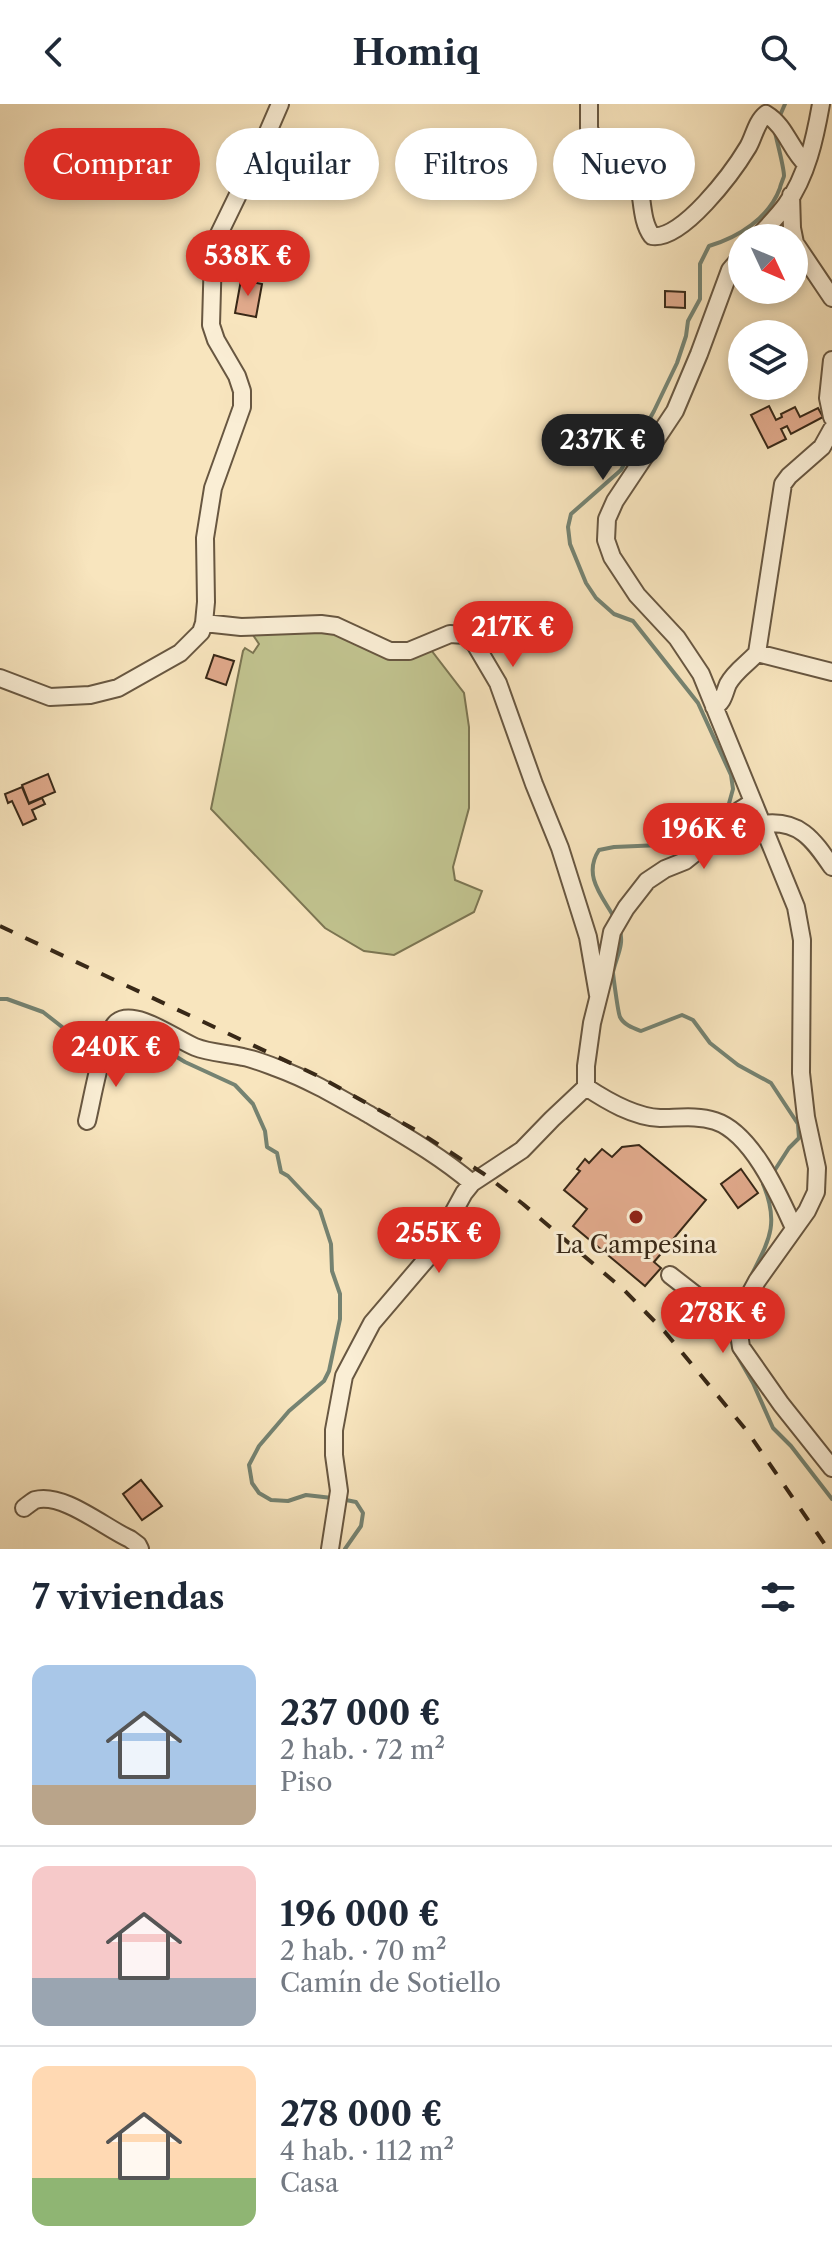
<!DOCTYPE html>
<html lang="es">
<head>
<meta charset="utf-8">
<style>
  body { margin:0; font-family:"Libre Caslon Text",serif; background:#f6f6f7; color:#1f2937; height:100vh; display:flex; flex-direction:column; font-size:30px; white-space:nowrap }
  * { box-sizing:border-box; margin:0 }
  p { font-size:26px; color:#747a83 }
  .icon { flex:none; width:44px; height:44px; fill:none; stroke:currentColor; stroke-width:2; stroke-linecap:round; stroke-linejoin:round }
  .map { position:relative; height:1445px; overflow:hidden }
  .panel { display:flex; flex-direction:column; background:#fff; flex:1 }
  .panel>* { flex:none }
  .guide { position:absolute; left:24px; top:24px; width:784px; height:72px; display:flex; gap:16px }
  .needle { width:52px; rotate:134deg }
  .tools { position:absolute; left:728px; top:120px; display:grid; gap:16px }
  .tools a { display:grid; place-items:center; width:80px; height:80px; border-radius:50%; background:#fff; box-shadow:0 4px 12px #0003; font-size:40px }
  .price { position:absolute; translate:-50% -68px; padding:0 18px; border-radius:28px; background:#d93025; color:#fff; font-size:26px; line-height:52px; filter:drop-shadow(0 2px 4px #0008) }
  .price::after { content:''; position:absolute; left:50%; top:48px; width:24px; height:18px; margin-left:-12px; background:inherit; clip-path:polygon(0 0,100% 0,50% 100%) }
  .price.active { background:#222; color:#fff }
  ul { padding:0; list-style:none }
  li { display:flex; align-items:center; gap:24px; height:200px; padding:0 32px }
  li+li { border-top:2px solid #e0e1e3 }
  li span { display:grid; place-items:center; flex:none; width:224px; height:160px; border-radius:16px; color:#555 }
  li>.icon { margin-inline-start:auto }
  span .icon { width:96px; height:96px; fill:#fffc; stroke-width:1 }
  li b { font-size:34px }
  h2 { display:flex; justify-content:space-between; align-items:center; height:96px; padding:0 32px; font-size:34px }
  .pill { padding:0 28px; border-radius:36px; background:#fff; box-shadow:0 4px 12px #0003; font-size:28px; line-height:72px }
  .pill.active { background:#d93025; color:#fff }
  header { display:flex; justify-content:space-between; align-items:center; height:104px; padding:0 32px; background:#fff; font-size:36px; font-weight:700 }
  .map>svg:first-child { display:block }
  .green { fill:#c1c38f; stroke:#7c7653; stroke-width:2 }
  .lines { fill:none; stroke-linecap:round; stroke-linejoin:round }
  .stream { stroke:#758372; stroke-width:4 }
  .building { fill:#e0a98b; stroke:#382817; stroke-width:2 }
  .minor-casing { stroke:#685741; stroke-width:20 }
  .minor { stroke:#faeed5; stroke-width:16 }
  .rail { stroke:#382817; stroke-width:4; stroke-dasharray:14 14; stroke-linecap:butt }
  .poi-dot { fill:#8f2418; stroke:#faeed5; stroke-width:3 }
  .labels { text-anchor:middle; dominant-baseline:central; stroke-width:6; stroke-linejoin:round; paint-order:stroke }
  .poi-label { font-size:24px; fill:#382817; stroke:#faeed5 }
</style>
</head>
<body>
<header><svg class="icon" aria-label="back" viewBox="0 0 24 24"><path d="M15 5l-7 7 7 7"/></svg>Homiq<svg class="icon" aria-label="search" viewBox="0 0 24 24"><circle cx="10" cy="10" r="6"/><path d="M15 15l6 6"/></svg></header>
<div class="map">
<svg width="832" height="1445" viewBox="0 0 832 1445">
  <rect width="100%" height="100%" fill="#f8e5be"/>
  <filter id="stains"><feTurbulence type="fractalNoise" baseFrequency=".0025" numOctaves="4"/><feColorMatrix values="0 0 0 0 .2 0 0 0 0 .09 0 0 0 0 .02 0 0 0 .5 -.17"/></filter>
  <radialGradient id="worn" r=".72"><stop offset=".6" stop-color="#630" stop-opacity="0"/><stop offset="1" stop-color="#630" stop-opacity=".3"/></radialGradient>
  <path class="green" d="M314 526 338 529 392 556 414 552 431 546 464 589 469 623V704L453 763 455 776 482 787 474 808 394 851 364 847 325 824 211 705 243 547 245 544 253 549 259 540 253 531Z"/>
  <g class="lines">
    <path class="stream" d="M778 16 785 0
      M615 815C603 793 582 772 599 746L614 743 661 741 694 733 709 724 728 703 733 685 731 671 698 599 633 517 614 510 596 494 586 479 570 440 568 423 571 410 621 366 654 307 677 259 686 232 688 217 700 195V160L709 142C739 133 769 114 780 84 780 82 784 73 784 72 784 63 777 38 775 28
      M619 823C625 840 617 851 613 868 613 870 618 909 620 913 624 921 633 924 641 927L682 911 693 916 710 939 738 961 771 979 798 1020 799 1034 789 1044 771 1072
      M0 895H7L43 908 66 926 104 932
      M112 935 123 939 167 947 185 958 235 981 253 1000 265 1027 267 1043 277 1049 281 1068 288 1072 320 1106 331 1140 332 1167 340 1190V1215L329 1267 324 1277 289 1307 259 1342 249 1361 252 1379 259 1389 271 1396 288 1397 306 1391 332 1394
      M748 1178C767 1139 781 1123 763 1080L765 1078
      M731 1219 730 1226 734 1246 753 1279 773 1324 791 1342 832 1395
      M341 1395 356 1398 363 1409 361 1422 345 1445"/>
  </g>
  <path class="building" d="M241 176 262 180 256 213 235 209Z
    M665 187 685 188V204L665 203Z
    M769 302 776 316 782 313 781 310 795 303 800 313 818 304 823 313 791 330 787 322 781 325 786 335 768 344 751 311Z
    M214 551 234 557 226 581 206 574Z
    M48 670 55 688 29 699 22 681Z
    M22 683 29 700 42 694 45 700 32 706 36 715 23 721 12 697 8 699 5 690Z
    M639 1041 706 1096 654 1158 661 1164 645 1182 573 1122 587 1105 564 1086 580 1067 577 1065 585 1055 589 1059 602 1045 612 1053 622 1043Z
    M741 1065 758 1089 738 1104 721 1080Z
    M141 1376 162 1402 142 1416 123 1390Z"/>
  <g class="lines">
    <defs>
      <path id="minor" d="M589 0V24L593 36C606 45 625 51 633 65 645 85 638 113 652 132 682 137 733 68 748 43 754 33 756 18 766 10 786 22 790 45 806 60
        M791 91 792 124 795 139 832 194
        M757 134C767 123 778 112 786 101 807 72 815 34 821 0
        M742 152 730 166 699 250 675 307 615 397 607 415 606 436 612 453 637 491 677 534 701 570 796 803 802 836 801 969 806 1013 817 1064 816 1088 807 1107 757 1177 744 1201 738 1222 741 1243 781 1300 832 1364
        M832 256 828 294 832 313
        M204 519 241 523 321 520 336 522 390 547H409L450 530 465 531 475 540 498 579 534 680 560 744 588 833 598 891
        M757 549 832 568
        M0 574 50 593 90 591 118 584 180 549 201 528 204 519 206 498 205 434 213 384 242 303V287L237 272 216 236 211 221 213 149 218 132 264 37 280 0
        M714 603C724 598 724 589 728 580 735 567 747 560 757 549L783 380 789 372 822 343 832 325
        M762 720C799 715 813 735 832 763
        M586 983V962L592 919 604 871 612 828 626 804 647 777 665 765 685 757 711 736 740 706 753 698
        M586 983C607 997 634 1013 660 1014 678 1014 697 1011 715 1017 752 1029 779 1091 794 1124
        M87 1017C92 997 103 929 117 918 135 904 177 936 195 943 210 949 226 949 243 953 254 955 266 960 277 964 310 976 340 994 370 1011 405 1032 440 1052 472 1079
        M670 1171 706 1199 740 1215
        M24 1404C25 1403 33 1397 35 1396 63 1388 105 1424 130 1435L138 1441 140 1445
        M330 1445 339 1387 334 1351V1326L344 1272 372 1219 430 1151 464 1089 472 1079 522 1046 552 1015 586 983"/>
    </defs>
    <use href="#minor" class="minor-casing"/>
    <use href="#minor" class="minor"/>
    <path class="rail" d="M0 822 316 971 419 1028 484 1070 523 1100 624 1186 665 1228 747 1327 828 1445"/>
  </g>
  <circle class="poi-dot" cx="636" cy="1113" r="8"/>
  <g class="labels">
    <g class="poi-label">
      <text x="636" y="1140">La Campesina</text>
    </g>
  </g>
  <rect width="100%" height="100%" filter="url(#stains)"/>
  <rect width="100%" height="100%" fill="url(#worn)"/>
</svg>
<div class="tools">
<a><svg class="needle" viewBox="-14 -14 28 28"><path d="M0-13l5 13h-10z" fill="#e53935"/><path d="M0 13l5-13h-10z" fill="#747a83"/></svg></a>
<a><svg class="icon" aria-label="layers" viewBox="0 0 24 24"><path d="M12 4l9 5-9 5-9-5zM3 14l9 5 9-5"/></svg></a>
</div>
<b class="price" style="left:248px;top:194px">538K €</b>
<b class="price active" style="left:603px;top:378px">237K €</b>
<b class="price" style="left:513px;top:565px">217K €</b>
<b class="price" style="left:704px;top:767px">196K €</b>
<b class="price" style="left:116px;top:985px">240K €</b>
<b class="price" style="left:439px;top:1171px">255K €</b>
<b class="price" style="left:723px;top:1251px">278K €</b>
<div class="guide">
<a class="pill active">Comprar</a>
<a class="pill">Alquilar</a>
<a class="pill">Filtros</a>
<a class="pill">Nuevo</a>
</div>
</div>
<section class="panel">
<h2>7 viviendas<svg class="icon" aria-label="filters" viewBox="0 0 24 24"><path d="M4 7h16M4 17h16"/><circle cx="9" cy="7" r="2"/><circle cx="15" cy="17" r="2"/></svg></h2>
<ul>
<li><span style="background:linear-gradient(#a9c7e8 75%,#b9a48a 0)"><svg class="icon" aria-label="home" viewBox="0 0 24 24"><path d="M3 11l9-7 9 7M6 9v11h12V9"/></svg></span><div><b>237 000 €</b><p>2 hab. · 72 m²</p><p>Piso</p></div></li>
<li><span style="background:linear-gradient(#f6c9c9 70%,#9aa5b1 0)"><svg class="icon" aria-label="home" viewBox="0 0 24 24"><path d="M3 11l9-7 9 7M6 9v11h12V9"/></svg></span><div><b>196 000 €</b><p>2 hab. · 70 m²</p><p>Camín de Sotiello</p></div></li>
<li><span style="background:linear-gradient(#ffd9b3 70%,#8fb573 0)"><svg class="icon" aria-label="home" viewBox="0 0 24 24"><path d="M3 11l9-7 9 7M6 9v11h12V9"/></svg></span><div><b>278 000 €</b><p>4 hab. · 112 m²</p><p>Casa</p></div></li>
</ul>
</section>
</body>
</html>
